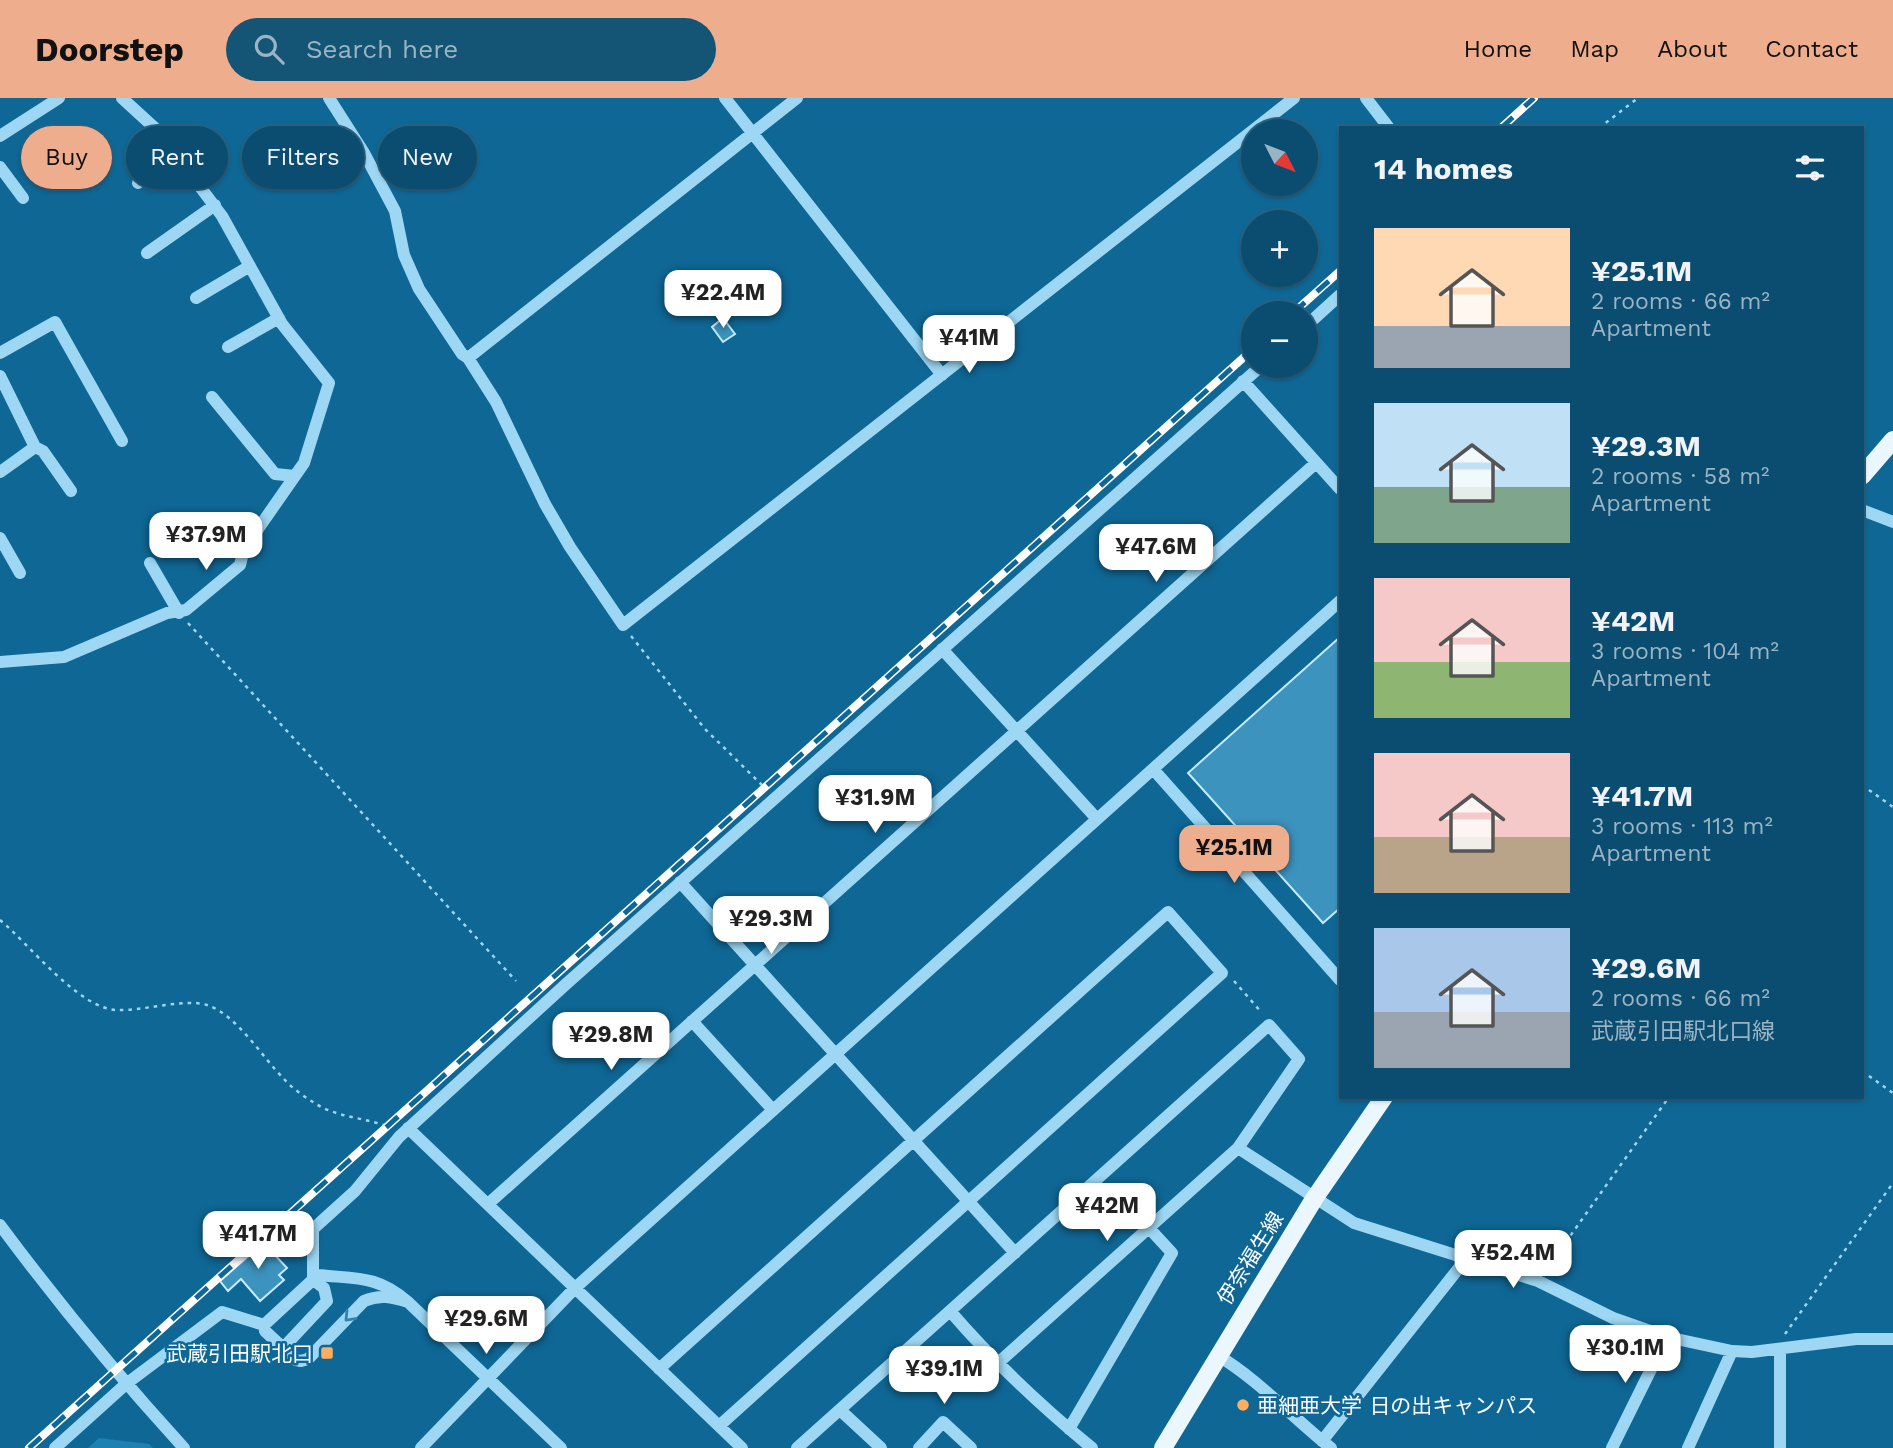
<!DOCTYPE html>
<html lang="en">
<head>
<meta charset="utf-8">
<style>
  body { margin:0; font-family:"Work Sans","Noto Sans JP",sans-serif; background:#145475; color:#f1f3f6; height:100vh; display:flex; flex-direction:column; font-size:26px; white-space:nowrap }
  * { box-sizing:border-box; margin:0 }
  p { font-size:23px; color:#9ab4c3 }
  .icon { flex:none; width:38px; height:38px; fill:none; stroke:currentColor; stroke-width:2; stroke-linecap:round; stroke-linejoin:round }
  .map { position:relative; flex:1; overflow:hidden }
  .sheet { position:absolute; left:1339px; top:28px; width:525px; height:973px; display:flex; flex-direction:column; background:#0b4d70; border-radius:0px; box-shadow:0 2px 5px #0004,0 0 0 2px #2b6483 }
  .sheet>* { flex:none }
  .banner { position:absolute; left:21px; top:28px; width:665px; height:63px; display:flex; gap:14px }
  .needle { width:46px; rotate:132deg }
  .buttons { position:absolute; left:1241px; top:21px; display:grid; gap:14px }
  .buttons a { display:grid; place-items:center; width:77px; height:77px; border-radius:50%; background:#0b4d70; box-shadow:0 2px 5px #0004,0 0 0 2px #2b6483; font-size:35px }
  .price { position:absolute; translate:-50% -60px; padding:0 16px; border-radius:14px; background:#fff; color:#222; font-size:23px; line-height:46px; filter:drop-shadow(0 2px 4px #0008) }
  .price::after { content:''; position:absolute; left:50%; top:42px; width:21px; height:16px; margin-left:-10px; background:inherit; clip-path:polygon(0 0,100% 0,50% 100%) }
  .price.active { background:#eead8d; color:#111 }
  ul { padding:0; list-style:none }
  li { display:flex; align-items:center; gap:21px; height:175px; padding:0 35px }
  li span { display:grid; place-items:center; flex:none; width:196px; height:140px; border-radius:0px; color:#555 }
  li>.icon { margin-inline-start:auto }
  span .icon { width:84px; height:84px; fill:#fffc; stroke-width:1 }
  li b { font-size:30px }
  h2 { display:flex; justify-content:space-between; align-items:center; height:84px; padding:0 35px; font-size:30px }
  .pill { padding:0 24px; border-radius:32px; background:#0b4d70; box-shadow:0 2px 5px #0004,0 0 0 2px #2b6483; font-size:24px; line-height:63px }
  .pill.active { background:#eead8d; color:#111 }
  header { display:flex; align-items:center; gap:42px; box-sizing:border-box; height:98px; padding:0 35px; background:#eead8d; color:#111 }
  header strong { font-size:33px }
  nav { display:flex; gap:38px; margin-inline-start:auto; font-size:24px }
  .search { width:490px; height:63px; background:#145475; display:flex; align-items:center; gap:18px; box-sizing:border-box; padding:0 24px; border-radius:38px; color:#9ab4c3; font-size:26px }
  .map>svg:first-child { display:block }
  .green { fill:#1d81b2 }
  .building { fill:#3c93be; stroke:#c5ebfe; stroke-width:2 }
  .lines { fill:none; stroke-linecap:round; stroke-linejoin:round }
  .path { stroke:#9dd7f4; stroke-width:2.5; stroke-dasharray:3.5 5; stroke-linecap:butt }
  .minor { stroke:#9dd7f4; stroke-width:12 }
  .major { stroke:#eaf7ff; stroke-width:18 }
  .rail-casing { stroke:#fff; stroke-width:8 }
  .rail { stroke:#0f6795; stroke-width:5; stroke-dasharray:16; stroke-linecap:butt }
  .oneway { stroke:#3283ad }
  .poi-dot { fill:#ffae60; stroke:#0f6795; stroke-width:2.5 }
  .labels { text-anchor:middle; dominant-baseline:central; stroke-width:5; stroke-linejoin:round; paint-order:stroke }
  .street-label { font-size:21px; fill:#fff; stroke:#0f6795 }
  .poi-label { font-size:21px; fill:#fff; stroke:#0f6795; text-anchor:end }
</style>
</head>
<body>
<header>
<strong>Doorstep</strong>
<div class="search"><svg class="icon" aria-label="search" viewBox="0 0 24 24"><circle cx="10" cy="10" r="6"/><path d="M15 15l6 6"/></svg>Search here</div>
<nav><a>Home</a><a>Map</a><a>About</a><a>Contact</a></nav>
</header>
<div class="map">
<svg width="1893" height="1350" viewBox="0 0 1893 1350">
  <rect width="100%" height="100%" fill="#0f6795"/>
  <path class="green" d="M99 1340 149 1346 153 1350H88Z"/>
  <path class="building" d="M723 220 735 236 723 244 712 229Z
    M1340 539V810L1323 825 1188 675Z
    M270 1139 277 1149 272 1154 287 1170 279 1177 284 1182 260 1203 241 1181 228 1193 220 1183Z"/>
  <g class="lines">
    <path class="path" d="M1599 30 1638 0
      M188 525 516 883
      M631 538 705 631 765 690
      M1862 687 1893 709
      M0 822C29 846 79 911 117 912 144 913 184 900 207 907 237 917 262 959 284 981 292 990 303 998 313 1004 336 1020 364 1019 389 1029
      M1234 883 1262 915
      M1862 973 1893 995
      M1546 1172 1669 999
      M1785 1236 1893 1085"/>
    <path class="minor" d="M329 0 364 55 395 113 404 157 419 191 462 256 468 260 496 304 545 406 570 449 623 527 1294 0
      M725 0 942 277
      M1366 0 1389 30
      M0 38 59 0
      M0 69 23 100
      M138 85 177 56
      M147 155 215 107
      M196 200 250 168
      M1306 228 1340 197
      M228 249 279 220
      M0 255 55 224 122 343
      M468 260 797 0
      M0 278 35 349 43 353 71 393
      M1243 283 1340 391
      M212 299 275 376 295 378
      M0 374 35 349
      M1862 412 1893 424
      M0 440 20 475
      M150 465 179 515
      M942 551 1097 721
      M0 564 64 559 167 515 186 512 240 467 244 451 304 365 329 285 282 226 222 118 158 33 122 0
      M1153 671 1340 882
      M680 784 1015 1155
      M692 923 773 1012
      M408 1030 742 1350
      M1238 1050 1354 1125 1538 1183 1613 1220 1667 1239 1732 1253 1752 1254 1856 1241H1893
      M488 1106 1316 365
      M0 1127C58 1205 119 1279 184 1350
      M408 1204C392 1199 380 1196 364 1203L308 1261 301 1263 296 1262 265 1233 264 1227 318 1177C357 1181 377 1177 408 1204L561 1350
      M950 1213C993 1263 1041 1308 1092 1350
      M283 1250 327 1203 324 1190 313 1182V1131L355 1093 399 1039 565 887 1261 268
      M1780 1251V1350
      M1217 1257C1259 1282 1293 1320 1331 1350
      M659 1271 1168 814 1222 875 719 1328
      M840 1312 881 1350
      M1069 1331 1172 1155 1149 1130
      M1322 1343 1466 1161
      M55 1350 126 1286 222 1214 264 1227
      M421 1350 575 1190 1340 503
      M797 1350 1269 927 1299 961 1238 1050 998 1265
      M919 1350 943 1324 971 1350
      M1612 1350 1667 1239
      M1688 1350 1732 1253"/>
    <path class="major" d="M1862 378 1893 342
      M1163 1350 1314 1101 1384 999"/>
    <defs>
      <path id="rail" d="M1501 30 1534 0
        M1293 215 1340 173
        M29 1350 1253 251"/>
    </defs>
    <use href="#rail" class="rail-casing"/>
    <use href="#rail" class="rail"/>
  </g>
  <defs><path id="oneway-chevron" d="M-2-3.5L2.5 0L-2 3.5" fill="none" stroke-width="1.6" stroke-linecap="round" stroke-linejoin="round" transform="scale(1.75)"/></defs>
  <use class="oneway" href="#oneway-chevron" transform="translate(349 1219) rotate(134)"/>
  <g class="poi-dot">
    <rect x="320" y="1248" width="14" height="14" rx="3.5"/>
    <circle cx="1243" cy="1307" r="7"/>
  </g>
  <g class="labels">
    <g class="street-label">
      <text transform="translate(1250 1160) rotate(-58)">伊奈福生線</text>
    </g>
    <g class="poi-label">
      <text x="313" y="1255">武蔵引田駅北口</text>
      <text x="1257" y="1307" text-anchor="start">亜細亜大学 日の出キャンパス</text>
    </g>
  </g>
</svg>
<div class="buttons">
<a><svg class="needle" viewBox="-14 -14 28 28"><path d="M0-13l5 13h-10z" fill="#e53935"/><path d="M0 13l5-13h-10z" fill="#9ab4c3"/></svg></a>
<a>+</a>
<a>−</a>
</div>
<b class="price" style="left:723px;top:232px">¥22.4M</b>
<b class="price" style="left:969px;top:277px">¥41M</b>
<b class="price" style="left:206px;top:474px">¥37.9M</b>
<b class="price" style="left:1156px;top:486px">¥47.6M</b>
<b class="price" style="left:875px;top:737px">¥31.9M</b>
<b class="price active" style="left:1234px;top:787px">¥25.1M</b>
<b class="price" style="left:771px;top:858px">¥29.3M</b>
<b class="price" style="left:611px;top:974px">¥29.8M</b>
<b class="price" style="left:1107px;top:1145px">¥42M</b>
<b class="price" style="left:258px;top:1173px">¥41.7M</b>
<b class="price" style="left:1513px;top:1192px">¥52.4M</b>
<b class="price" style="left:486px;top:1258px">¥29.6M</b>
<b class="price" style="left:1625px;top:1287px">¥30.1M</b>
<b class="price" style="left:944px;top:1308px">¥39.1M</b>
<div class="banner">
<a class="pill active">Buy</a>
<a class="pill">Rent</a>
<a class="pill">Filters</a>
<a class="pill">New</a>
</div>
<section class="sheet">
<h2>14 homes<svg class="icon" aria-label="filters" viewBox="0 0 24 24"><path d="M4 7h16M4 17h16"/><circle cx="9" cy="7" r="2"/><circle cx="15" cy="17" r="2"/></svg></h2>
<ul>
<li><span style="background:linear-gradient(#ffd9b3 70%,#9aa5b1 0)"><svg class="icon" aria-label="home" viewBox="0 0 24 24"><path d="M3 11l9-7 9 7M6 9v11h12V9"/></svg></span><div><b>¥25.1M</b><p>2 rooms · 66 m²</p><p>Apartment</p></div></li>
<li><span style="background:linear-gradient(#bfe0f5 60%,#7fa58c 0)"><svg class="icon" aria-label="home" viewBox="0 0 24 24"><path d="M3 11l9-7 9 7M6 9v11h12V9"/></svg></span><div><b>¥29.3M</b><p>2 rooms · 58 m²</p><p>Apartment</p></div></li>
<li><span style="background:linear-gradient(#f6c9c9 60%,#8fb573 0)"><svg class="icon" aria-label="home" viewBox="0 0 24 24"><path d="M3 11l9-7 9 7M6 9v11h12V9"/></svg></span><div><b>¥42M</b><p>3 rooms · 104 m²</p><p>Apartment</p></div></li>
<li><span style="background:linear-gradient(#f6c9c9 60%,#b9a48a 0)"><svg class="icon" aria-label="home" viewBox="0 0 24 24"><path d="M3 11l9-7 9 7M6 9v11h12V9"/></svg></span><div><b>¥41.7M</b><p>3 rooms · 113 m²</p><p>Apartment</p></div></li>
<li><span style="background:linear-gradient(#a9c7e8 60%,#9aa5b1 0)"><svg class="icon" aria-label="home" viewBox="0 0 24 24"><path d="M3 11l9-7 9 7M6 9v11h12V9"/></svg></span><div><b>¥29.6M</b><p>2 rooms · 66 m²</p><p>武蔵引田駅北口線</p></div></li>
</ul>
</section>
</div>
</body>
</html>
